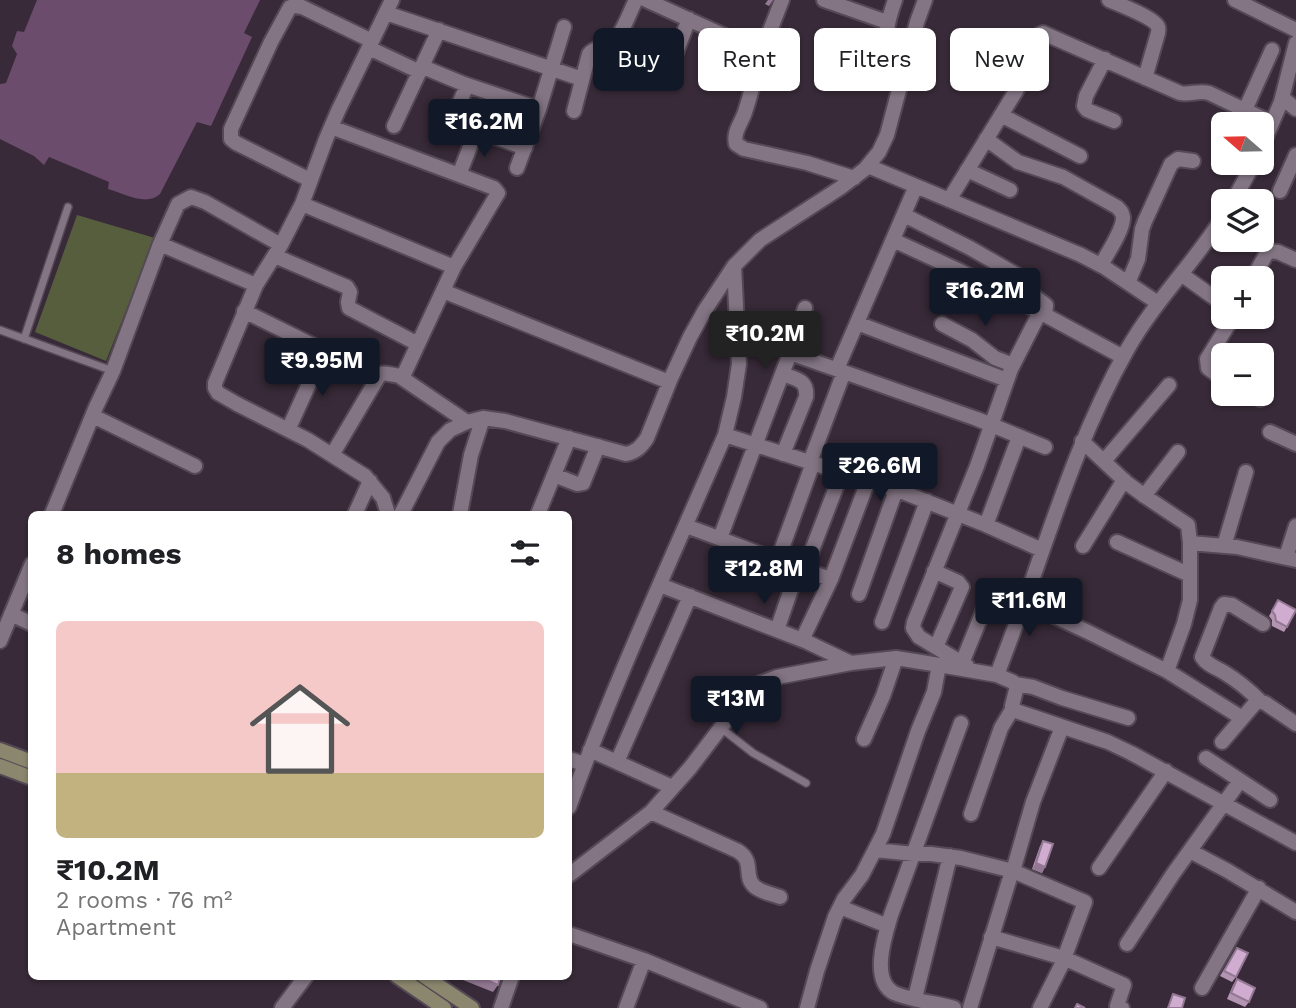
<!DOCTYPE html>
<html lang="en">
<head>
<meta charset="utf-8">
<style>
  body { margin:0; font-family:"Work Sans",sans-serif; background:#f6f6f6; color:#202124; height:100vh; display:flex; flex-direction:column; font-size:26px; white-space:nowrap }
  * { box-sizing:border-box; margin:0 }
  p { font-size:23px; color:#757577 }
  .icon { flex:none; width:38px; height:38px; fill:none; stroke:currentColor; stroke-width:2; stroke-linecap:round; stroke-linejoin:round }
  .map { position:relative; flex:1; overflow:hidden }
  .side { position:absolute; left:28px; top:511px; width:544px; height:469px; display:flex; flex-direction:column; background:#fff; border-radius:10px; box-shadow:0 2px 5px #0004 }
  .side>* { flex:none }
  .hud { position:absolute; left:593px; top:28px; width:597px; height:63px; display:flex; gap:14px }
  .needle { width:46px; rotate:290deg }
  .fabs { position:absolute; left:1211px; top:112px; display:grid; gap:14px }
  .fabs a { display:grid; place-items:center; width:63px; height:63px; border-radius:10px; background:#fff; box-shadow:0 2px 5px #0004; font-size:35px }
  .price { position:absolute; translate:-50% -60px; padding:0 16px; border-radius:7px; background:#111827; color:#fff; font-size:23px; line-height:46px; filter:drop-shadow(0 2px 4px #0008) }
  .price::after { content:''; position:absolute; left:50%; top:42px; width:21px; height:16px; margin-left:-10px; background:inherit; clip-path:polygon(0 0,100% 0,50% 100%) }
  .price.current { background:#222; color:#fff }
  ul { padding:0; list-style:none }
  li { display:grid; align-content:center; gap:14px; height:371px; padding:0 28px }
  li span { display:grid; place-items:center; height:217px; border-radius:10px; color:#555 }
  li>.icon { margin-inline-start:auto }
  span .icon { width:126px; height:126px; fill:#fffc; stroke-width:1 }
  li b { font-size:30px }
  h2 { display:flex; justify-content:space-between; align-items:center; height:84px; padding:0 28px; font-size:30px }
  .tag { padding:0 24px; border-radius:10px; background:#fff; box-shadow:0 2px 5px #0004; font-size:24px; line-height:63px }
  .tag.current { background:#111827; color:#fff }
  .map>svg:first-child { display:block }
  .green { fill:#565e3e }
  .water { fill:#6c4c6c }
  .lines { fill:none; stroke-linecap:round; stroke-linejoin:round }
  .lane-casing { stroke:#544954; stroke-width:10 }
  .street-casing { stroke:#544954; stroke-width:18 }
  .secondary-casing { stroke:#544954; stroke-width:18 }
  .lane { stroke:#847584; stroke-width:7 }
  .street { stroke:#847584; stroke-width:14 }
  .secondary { stroke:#8b876e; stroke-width:14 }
  .wall { fill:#b394b3 }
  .shaded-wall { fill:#927892 }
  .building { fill:#d0acd0; stroke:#927892; stroke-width:2 }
</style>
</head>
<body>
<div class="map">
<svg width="1296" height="1008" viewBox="0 0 1296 1008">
  <rect width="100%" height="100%" fill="#382a38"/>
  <path class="green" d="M77 215 155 238 106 361 35 332Z"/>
  <path class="water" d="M37 0H260L244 33 252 37 211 126 197 122 160 194C146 207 123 193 108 189L109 182 49 157 44 165 34 156 0 139V84L6 83 17 54 12 46 17 31 24 32Z"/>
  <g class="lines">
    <defs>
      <path id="lane" d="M0 330 113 371
        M24 339 68 207
        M721 728 753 753 806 783"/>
      <path id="street" d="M646 0 747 46C756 48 760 47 766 41L782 0
        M824 0 887 22
        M895 0C888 20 881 43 891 63L905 68
        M1109 0C1118 4 1155 18 1158 27 1159 29 1158 31 1158 33L1145 78
        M1235 0 1296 30
        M386 13 582 79
        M761 46C757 68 752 91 745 112 741 124 733 132 736 144L744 149 807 163 854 178
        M369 48 420 72
        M1105 59 1086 96 1084 106 1087 110 1114 121
        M423 67 464 84 539 109
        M665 81 689 19
        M467 85 454 116V122L525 148
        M1285 100 1296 109
        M1245 110 1272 50
        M574 111 589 54C596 45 606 49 614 41 623 33 630 11 636 0
        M1001 115 1080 156
        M394 126 439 30
        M331 127 494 188 498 193 454 267 405 372C398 380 389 371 380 374L332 455
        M986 139 1018 162 1063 177 1117 207C1121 211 1122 212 1123 217 1124 229 1107 254 1101 265
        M1262 146 1281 102 1296 43
        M868 166 1081 255 1104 267 1158 303
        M517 168 539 109 564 27
        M967 170 1010 190
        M459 175 476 131
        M310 180 236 143 231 139V129L271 42 290 7 295 6 302 7 372 41
        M1280 191 1296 155
        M949 200 1016 91 1039 35 1043 33 1180 93C1190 95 1199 90 1209 93L1272 123
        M1233 201 1254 163
        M302 204 454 267
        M904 215 970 248 1017 275 1027 283 1034 296 1046 305 1045 315
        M893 240 960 271 1019 301 1123 357
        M160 244 256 285
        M275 256 347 287 350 292 348 302 349 308 418 344
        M1181 274 1223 304
        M1253 278 1268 251 1278 252 1296 260
        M1128 283 1138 259 1142 229 1145 221 1171 164 1178 159 1193 161
        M443 291 669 382
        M244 311 377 377
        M857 323 1007 380
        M942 324 972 340 995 358 1013 365
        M790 353 977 419 1045 447
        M837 369 916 186
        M782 374C796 379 808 380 806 397L783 454
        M399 376 467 422
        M1223 379 1208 368 1207 359 1233 317
        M1250 394 1260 399
        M93 416 195 466
        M288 430 324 351
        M1270 432 1296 444
        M725 435 900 491 986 525 1042 550
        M1082 441 1127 483 1146 497 1188 525 1190 543V600L1184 624 1167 671
        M1104 461 1169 385
        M810 462 844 372
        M554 475 577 484 583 483 598 446
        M1144 496 1178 452
        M52 514 96 407 113 371 160 244 178 204 191 197 205 202 281 245
        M355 514 370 481
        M388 514 383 498 365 476 308 440 237 404 218 393 215 388V383L256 285 281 245 302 204 326 139 338 111 392 0
        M401 514 438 442 450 430 467 422 483 418 505 421 626 454C636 452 641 447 647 438L671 378 690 337 705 310 734 266 760 240 840 188 865 169 879 152 887 135 917 22 925 0
        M460 514 471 455 483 418
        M538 514 569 438
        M986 525 1019 437
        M686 526C734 543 782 564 831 579
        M720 538 790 353 805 308
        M1117 542 1190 575
        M1190 543 1237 547 1296 560
        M1083 546 1124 480
        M1224 546 1246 472
        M1286 557 1296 526
        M778 559 813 463
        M804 571 842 472
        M934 571 958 582 962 587 936 647
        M660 585 805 641 851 663
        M859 594 896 490
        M1024 602 1088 632 1167 671 1242 718
        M11 614 32 624
        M882 622 927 501
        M777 630 798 569
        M802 640 831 579 868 481
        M0 641 32 564
        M962 663 991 592
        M967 666 919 637 913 628 914 622 977 466 1011 369 1040 312
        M997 675 1013 682 1017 686 1012 706 1016 711 1108 742 1131 753 1296 843
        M1015 684 1033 687 1062 698 1128 718
        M1260 701C1249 690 1238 681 1225 673 1217 668 1207 665 1202 657L1221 608 1224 604 1232 605 1263 624
        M864 739 883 696 896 658
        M1222 742 1257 701 1265 703 1296 724
        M590 750 672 787
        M1206 758 1270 800
        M569 759 584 764
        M617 762 690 596
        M569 807C615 680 672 558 725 435L734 397 739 364 734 266
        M651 812 738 851C755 862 743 876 754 886 760 892 772 894 780 897
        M971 814 1001 728 1013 708
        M875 850 914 854H931L961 858 1013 871 1085 902 1062 964 1040 1008
        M1190 851 1228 871 1296 912
        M1099 868 1166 771
        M1013 871 1033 802 1062 727
        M569 875 651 812 690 768 745 696 761 683 777 677 851 663 896 658 939 665
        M840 907 888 926
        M569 934 644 960 760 1008
        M991 937 1064 958 1124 985 1117 1006 1122 1008
        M1127 944 1173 874 1240 781
        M1202 988 1259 888
        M915 998 950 856
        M282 1008 306 976
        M501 1008 512 976
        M626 1008 644 960
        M807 1008 817 971 835 917 844 899 862 875 883 834 918 731 934 692 939 665 997 675C1007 648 1017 622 1027 595 1056 512 1083 428 1127 350 1154 302 1194 263 1223 217
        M954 1008C937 1003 909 1000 894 993 870 980 885 935 891 915L961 723
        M970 1008 1012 871"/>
      <path id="secondary" d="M0 750 32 762
        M0 766 32 778
        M397 976 444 1008
        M424 976 472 1008"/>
    </defs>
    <use href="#lane" class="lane-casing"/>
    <use href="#street" class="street-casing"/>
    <use href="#secondary" class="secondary-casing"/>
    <use href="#lane" class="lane"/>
    <use href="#street" class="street"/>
    <use href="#secondary" class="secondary"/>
  </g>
  <path class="wall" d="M1278 600 1287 627 1284 632 1272 626V620L1269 616Z
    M1043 841 1045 867 1042 873 1032 869 1040 846Z
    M1237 948 1236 977 1232 982 1220 976Z
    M1237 979 1249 1002 1245 1007 1227 999 1233 985Z"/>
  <path class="shaded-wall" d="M768 0H773L769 6 765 4Z
    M1036 863 1045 867 1042 873 1032 869Z
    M453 976H478L498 985 493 992Z"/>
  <path class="building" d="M1278 600 1296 610 1287 627 1276 621 1275 615 1272 611Z
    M1043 841 1053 844 1045 867 1036 863Z
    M1237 948 1248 953 1236 977 1224 971Z
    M478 976H501L498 985Z
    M1237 979 1255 988 1249 1002 1231 993Z
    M1173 994 1185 998 1182 1008H1168Z
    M1077 1004 1085 1008H1075Z"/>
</svg>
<div class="fabs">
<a><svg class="needle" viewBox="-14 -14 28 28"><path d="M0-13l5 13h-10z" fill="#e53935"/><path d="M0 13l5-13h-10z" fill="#757577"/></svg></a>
<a><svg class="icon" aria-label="layers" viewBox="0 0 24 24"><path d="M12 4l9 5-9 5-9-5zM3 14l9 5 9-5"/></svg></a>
<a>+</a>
<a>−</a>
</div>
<b class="price" style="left:484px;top:159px">₹16.2M</b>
<b class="price" style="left:985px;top:328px">₹16.2M</b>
<b class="price current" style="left:765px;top:371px">₹10.2M</b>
<b class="price" style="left:322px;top:398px">₹9.95M</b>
<b class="price" style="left:880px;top:503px">₹26.6M</b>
<b class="price" style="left:764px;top:606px">₹12.8M</b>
<b class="price" style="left:1029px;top:638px">₹11.6M</b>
<b class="price" style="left:736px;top:736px">₹13M</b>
<div class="hud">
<a class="tag current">Buy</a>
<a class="tag">Rent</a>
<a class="tag">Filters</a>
<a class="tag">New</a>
</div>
<section class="side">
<h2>8 homes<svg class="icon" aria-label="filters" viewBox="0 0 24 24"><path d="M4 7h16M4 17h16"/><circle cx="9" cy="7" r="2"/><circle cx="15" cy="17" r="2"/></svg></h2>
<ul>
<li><span style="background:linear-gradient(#f6c9c9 70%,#c2b280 0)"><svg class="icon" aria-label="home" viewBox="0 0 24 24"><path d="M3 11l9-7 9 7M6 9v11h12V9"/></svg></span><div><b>₹10.2M</b><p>2 rooms · 76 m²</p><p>Apartment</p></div></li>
</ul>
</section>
</div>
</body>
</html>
